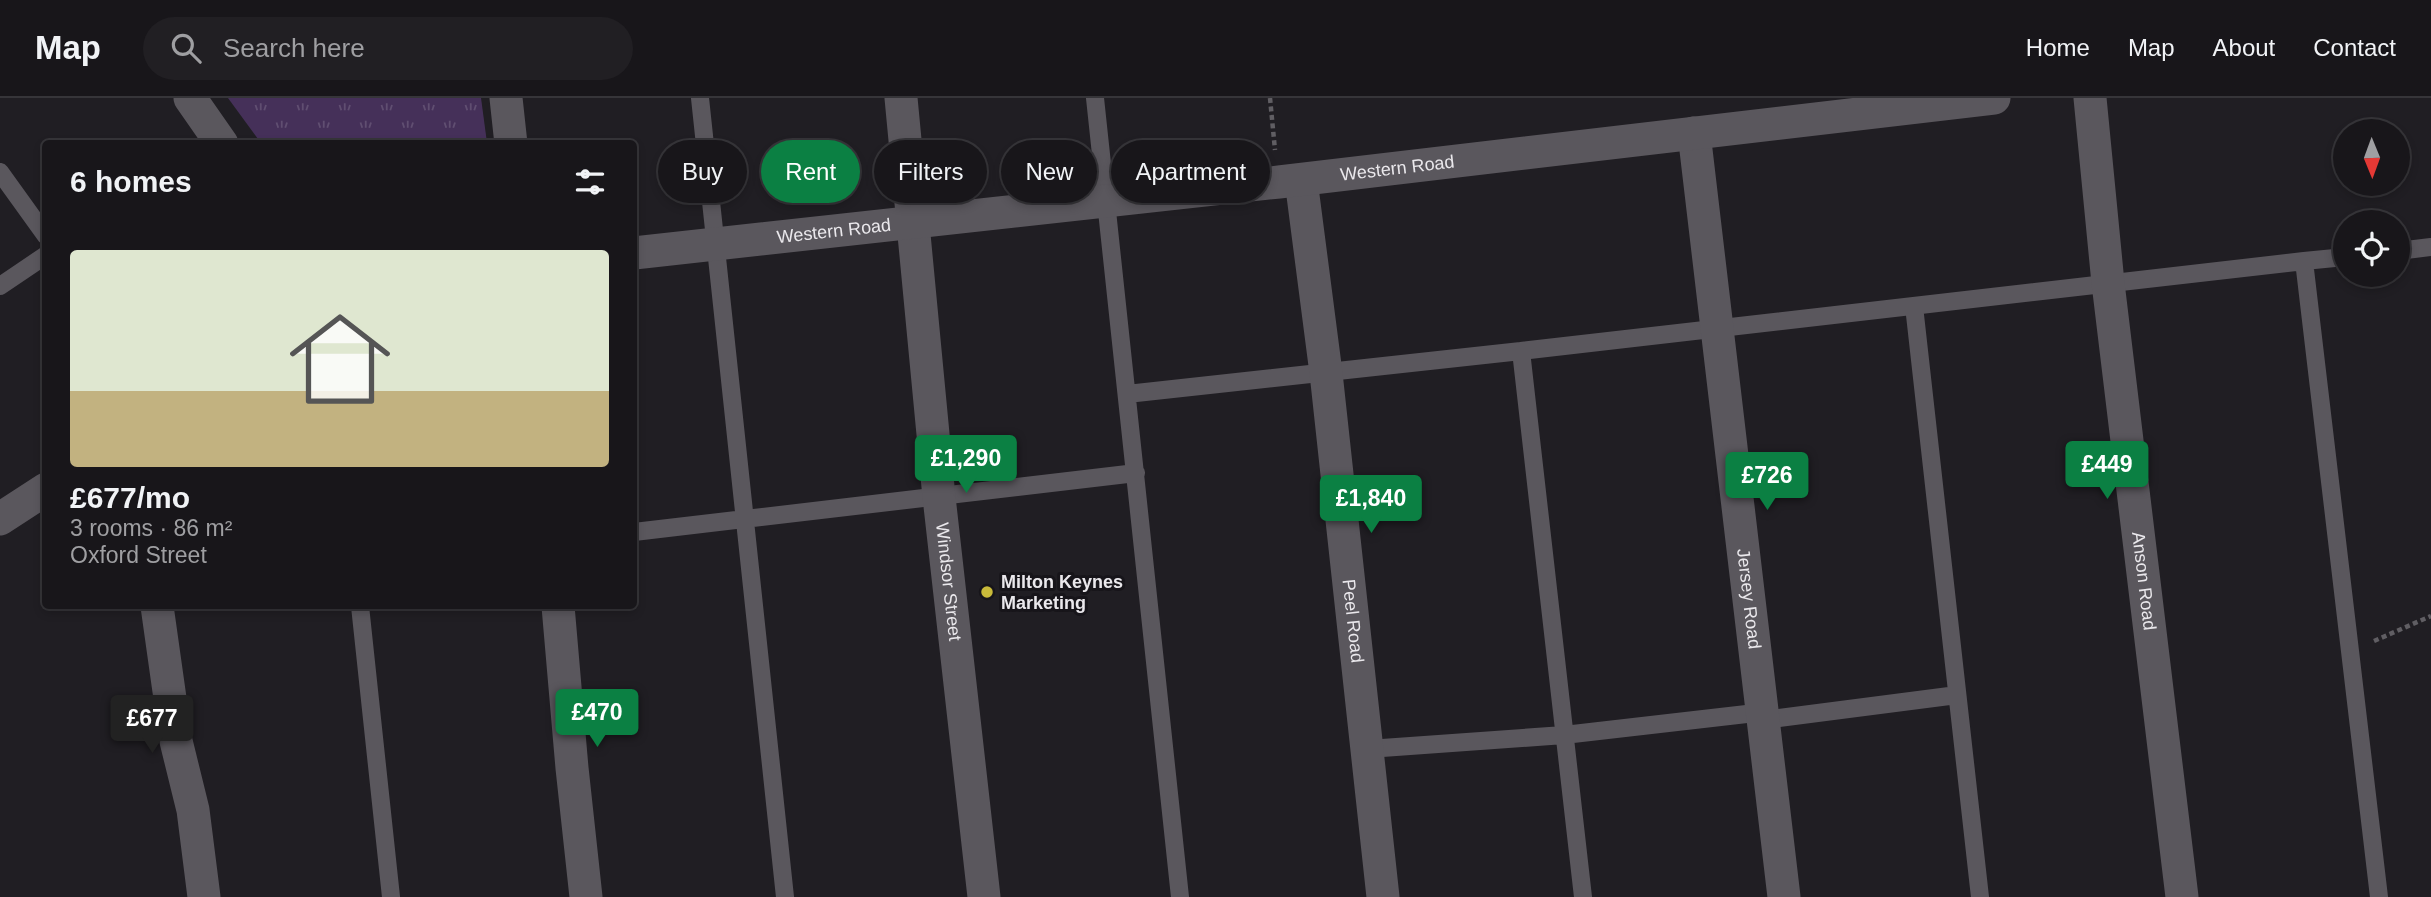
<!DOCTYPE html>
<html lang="en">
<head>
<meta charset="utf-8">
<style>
  body { margin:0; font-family:Helvetica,sans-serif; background:#211f23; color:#f1f3f6; height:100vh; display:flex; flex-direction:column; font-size:26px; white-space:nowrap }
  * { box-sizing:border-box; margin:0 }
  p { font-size:23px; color:#9f9fa2 }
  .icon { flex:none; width:38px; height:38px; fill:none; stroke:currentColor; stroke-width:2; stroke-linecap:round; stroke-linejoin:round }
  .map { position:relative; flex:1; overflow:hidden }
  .drawer { position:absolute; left:42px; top:42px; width:595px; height:469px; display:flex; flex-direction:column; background:#18161a; border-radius:7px; box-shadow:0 4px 10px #0003,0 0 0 2px #363539 }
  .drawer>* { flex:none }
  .guide { position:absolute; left:658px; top:42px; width:665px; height:63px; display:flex; gap:14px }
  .needle { width:46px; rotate:179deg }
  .controls { position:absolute; left:2333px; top:21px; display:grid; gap:14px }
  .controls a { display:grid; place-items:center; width:77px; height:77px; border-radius:50%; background:#18161a; box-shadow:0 4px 10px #0003,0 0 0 2px #363539; font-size:35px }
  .price { position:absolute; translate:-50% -60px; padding:0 16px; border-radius:7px; background:#0b8043; color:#fff; font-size:23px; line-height:46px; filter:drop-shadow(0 2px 4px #0008) }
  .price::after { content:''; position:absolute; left:50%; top:42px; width:21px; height:16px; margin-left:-10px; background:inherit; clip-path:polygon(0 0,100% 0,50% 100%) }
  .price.selected { background:#222; color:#fff }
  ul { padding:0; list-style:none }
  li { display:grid; align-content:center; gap:14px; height:371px; padding:0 28px }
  li span { display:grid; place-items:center; height:217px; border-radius:7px; color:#555 }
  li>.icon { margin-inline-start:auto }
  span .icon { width:126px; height:126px; fill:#fffc; stroke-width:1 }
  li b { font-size:30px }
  h2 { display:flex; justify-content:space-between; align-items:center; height:84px; padding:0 28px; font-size:30px }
  .pill { padding:0 24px; border-radius:32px; background:#18161a; box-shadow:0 4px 10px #0003,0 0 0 2px #363539; font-size:24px; line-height:63px }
  .pill.selected { background:#0b8043; color:#fff }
  header { display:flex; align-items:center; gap:42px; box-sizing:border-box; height:98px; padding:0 35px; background:#18161a; border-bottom:2px solid #363539 }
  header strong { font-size:33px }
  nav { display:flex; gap:38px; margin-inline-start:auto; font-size:24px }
  .search { width:490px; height:63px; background:#211f23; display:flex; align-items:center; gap:18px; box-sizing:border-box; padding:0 24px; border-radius:38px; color:#9f9fa2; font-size:26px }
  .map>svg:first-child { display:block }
  .park { fill:url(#park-tufts) }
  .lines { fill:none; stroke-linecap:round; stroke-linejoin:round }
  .path { stroke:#605e63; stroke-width:4.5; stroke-dasharray:5 3.5; stroke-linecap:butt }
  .lane { stroke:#5a575d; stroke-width:18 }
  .street { stroke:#5a575d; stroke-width:33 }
  .poi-dot { fill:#c9ba3a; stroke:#17151a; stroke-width:2.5 }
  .labels { text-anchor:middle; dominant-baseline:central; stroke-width:6; stroke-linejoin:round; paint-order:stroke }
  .street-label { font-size:18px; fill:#eae8ec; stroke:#17151a }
  .poi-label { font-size:18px; font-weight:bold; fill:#eae8ec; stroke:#17151a; text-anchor:start }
</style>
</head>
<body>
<header>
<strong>Map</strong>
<div class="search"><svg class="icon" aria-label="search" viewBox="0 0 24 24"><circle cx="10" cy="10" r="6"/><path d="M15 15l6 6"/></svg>Search here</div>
<nav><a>Home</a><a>Map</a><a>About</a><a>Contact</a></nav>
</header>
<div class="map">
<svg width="2431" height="799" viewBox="0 0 2431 799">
  <defs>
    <pattern id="park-tufts" width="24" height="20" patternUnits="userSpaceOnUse" patternTransform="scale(1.75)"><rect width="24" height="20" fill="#453059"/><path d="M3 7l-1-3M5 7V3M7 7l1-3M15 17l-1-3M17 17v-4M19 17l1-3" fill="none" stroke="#604e71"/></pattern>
  </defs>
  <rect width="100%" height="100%" fill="#201e23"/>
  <path class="park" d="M228 0H481L487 45H261Z"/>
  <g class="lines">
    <path class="path" d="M1270 0 1275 52
      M2374 543 2431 518"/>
    <path class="lane" d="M700 0 785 799
      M1095 0 1180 799
      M0 74 46 138
      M2398 153 2431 149
      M2345 159 2304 163 2379 799
      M0 188 46 157
      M1914 208 1980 799
      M1521 253 1583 799
      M1127 296 1521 253 2304 163
      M634 434 1136 375
      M360 508 391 799
      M1764 622 1957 597
      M1368 651 1564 637 1764 614"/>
    <g class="street">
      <path d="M190 0 222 46"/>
      <path d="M506 0 511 46"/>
      <path id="s1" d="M901 0 939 399 984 799"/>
      <path id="s2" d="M2090 0 2108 185 2182 799"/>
      <path id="s3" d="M1694 35 1784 799"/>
      <path id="s4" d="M1301 82 1326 275 1383 799"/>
      <path id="s5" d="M634 155 1279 84 1994 0"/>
      <path d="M0 421 46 391"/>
      <path d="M157 508 176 643 193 712 204 799"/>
      <path d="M558 508 572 670 586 799"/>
    </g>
  </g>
  <circle class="poi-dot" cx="987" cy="494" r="7"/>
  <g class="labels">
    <g class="street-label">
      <text stroke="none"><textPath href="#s5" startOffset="768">Western Road</textPath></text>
      <text stroke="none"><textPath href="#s5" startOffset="201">Western Road</textPath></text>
      <text stroke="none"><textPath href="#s1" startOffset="486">Windsor Street</textPath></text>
      <text stroke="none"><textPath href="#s2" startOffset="486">Anson Road</textPath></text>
      <text stroke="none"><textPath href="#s3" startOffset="469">Jersey Road</textPath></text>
      <text stroke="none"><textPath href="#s4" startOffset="444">Peel Road</textPath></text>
    </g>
    <g class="poi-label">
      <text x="1001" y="484">Milton Keynes<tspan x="1001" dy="21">Marketing</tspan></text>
    </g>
  </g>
</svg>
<div class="controls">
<a><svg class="needle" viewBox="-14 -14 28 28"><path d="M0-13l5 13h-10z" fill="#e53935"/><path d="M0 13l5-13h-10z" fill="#9f9fa2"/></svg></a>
<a><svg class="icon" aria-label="locate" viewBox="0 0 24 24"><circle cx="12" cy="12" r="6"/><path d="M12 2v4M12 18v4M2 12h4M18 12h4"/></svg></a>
</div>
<b class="price" style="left:966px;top:397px">£1,290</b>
<b class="price" style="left:2107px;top:403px">£449</b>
<b class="price" style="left:1767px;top:414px">£726</b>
<b class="price" style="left:1371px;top:437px">£1,840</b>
<b class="price" style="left:597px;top:651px">£470</b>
<b class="price selected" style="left:152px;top:657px">£677</b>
<div class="guide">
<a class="pill">Buy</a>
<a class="pill selected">Rent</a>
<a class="pill">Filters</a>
<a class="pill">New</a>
<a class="pill">Apartment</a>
</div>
<section class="drawer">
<h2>6 homes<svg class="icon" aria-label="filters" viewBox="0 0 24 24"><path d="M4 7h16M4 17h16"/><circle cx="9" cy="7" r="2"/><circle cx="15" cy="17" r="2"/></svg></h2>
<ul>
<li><span style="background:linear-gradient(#dfe7d0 65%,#c2b280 0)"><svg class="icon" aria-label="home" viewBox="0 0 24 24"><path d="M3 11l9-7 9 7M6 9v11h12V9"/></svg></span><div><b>£677/mo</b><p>3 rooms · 86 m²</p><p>Oxford Street</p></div></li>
</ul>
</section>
</div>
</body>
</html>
